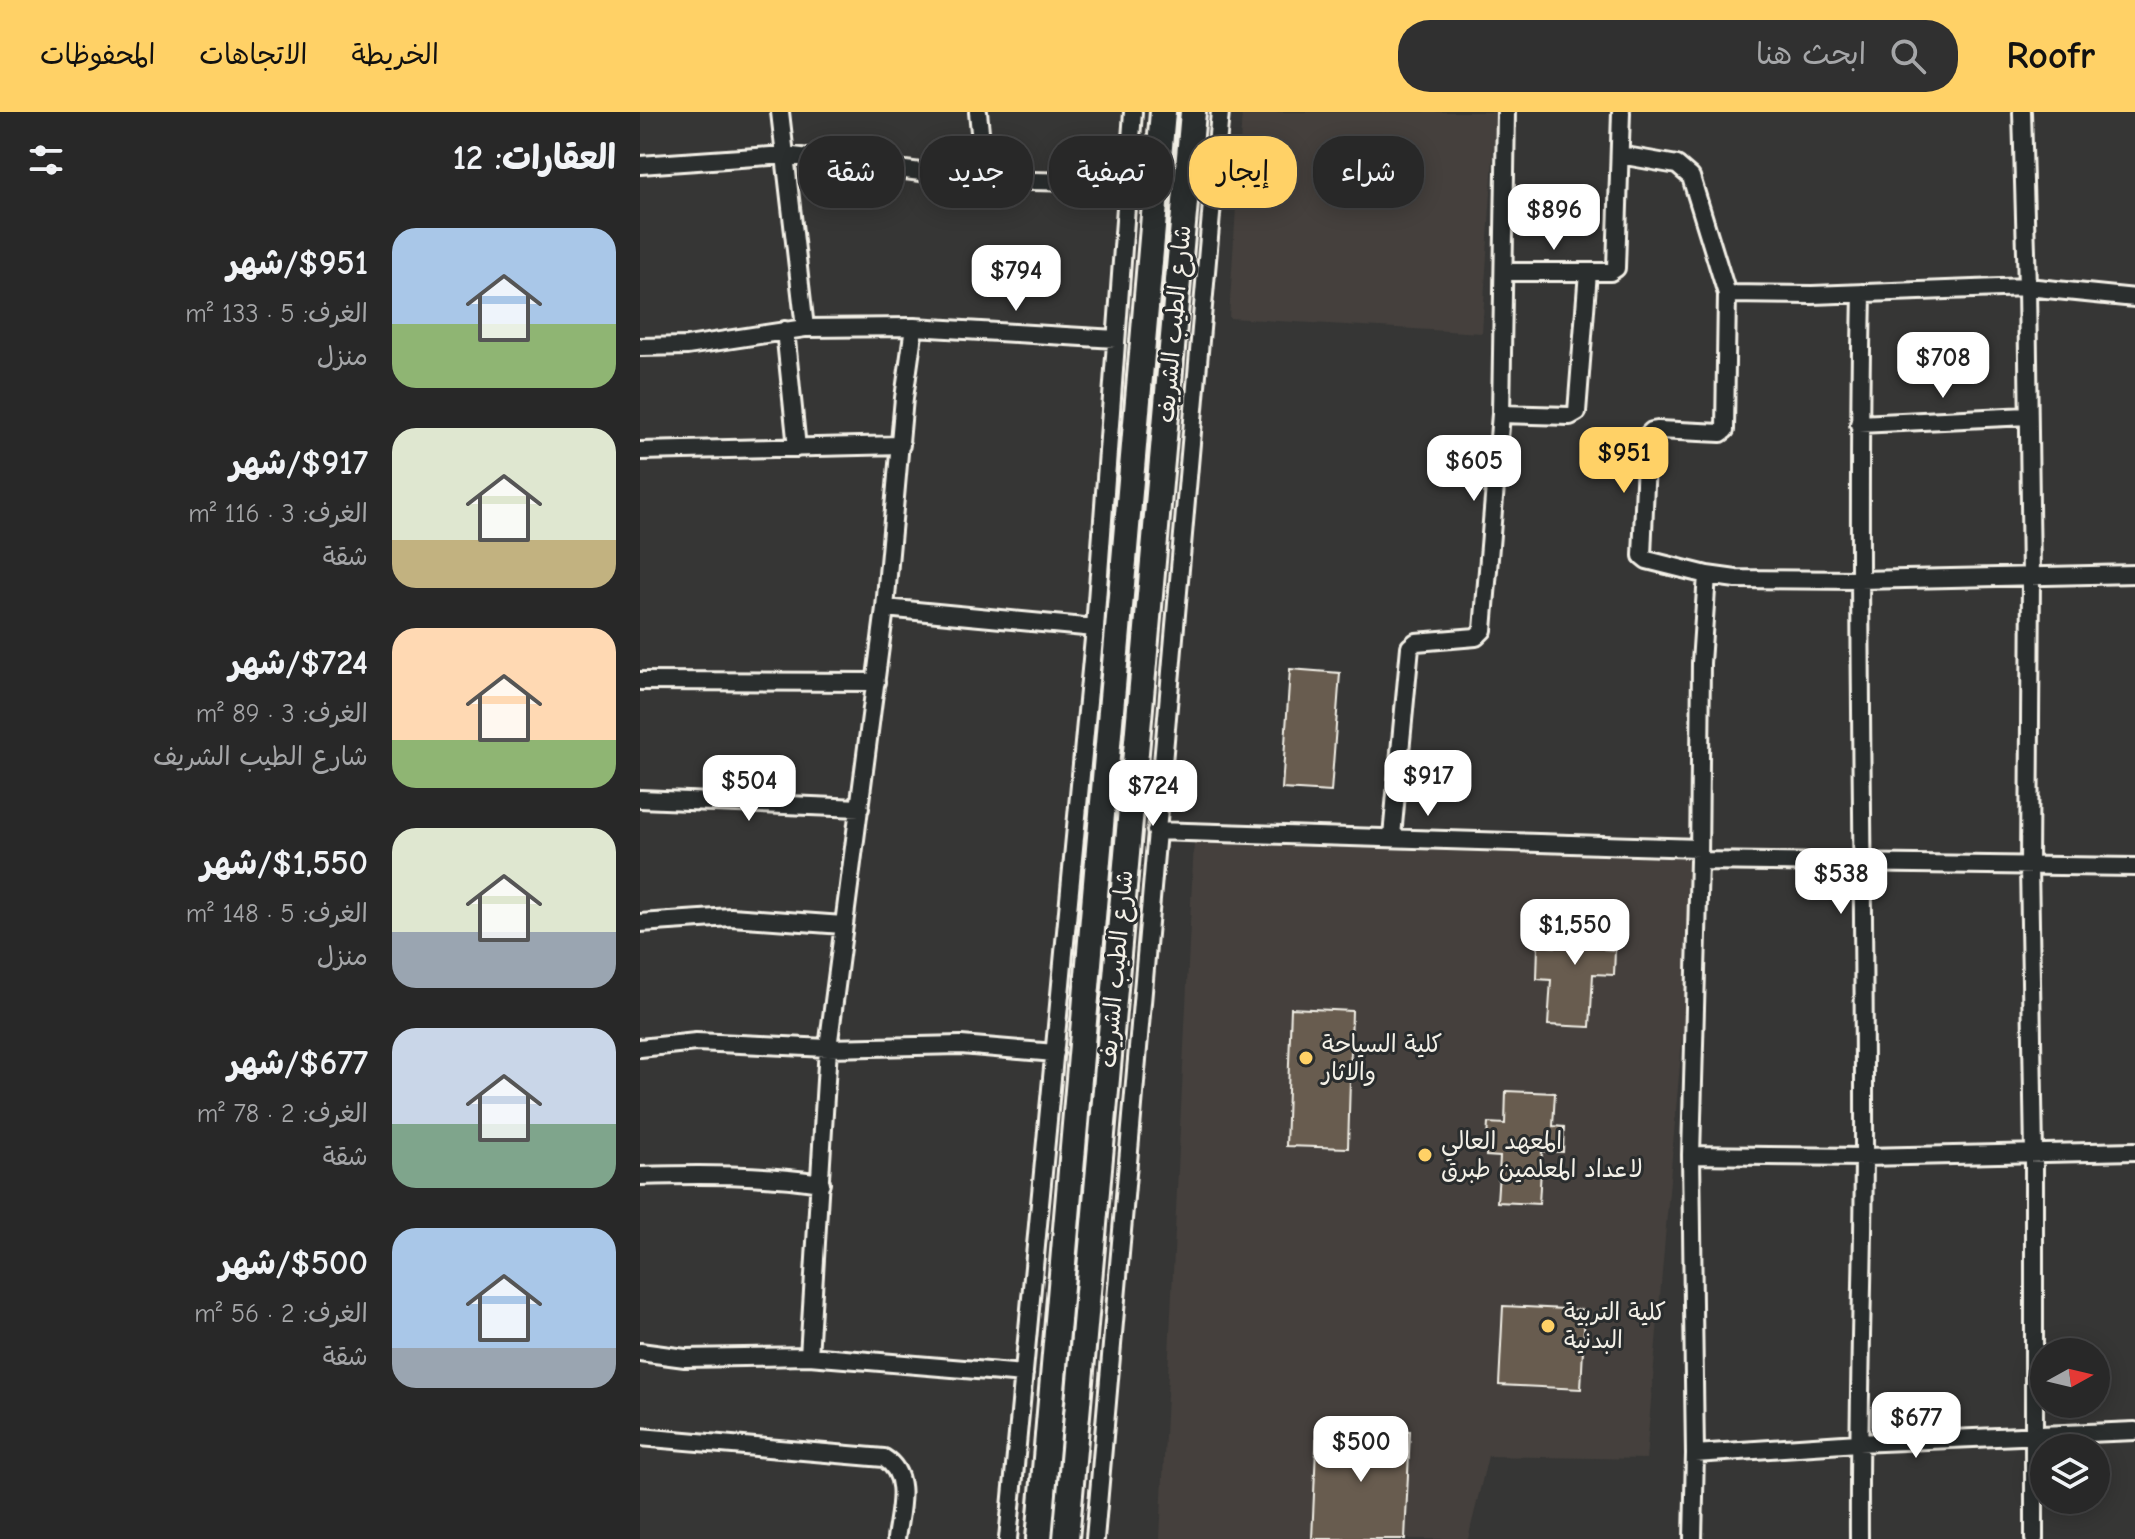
<!DOCTYPE html>
<html lang="ar">
<head>
<meta charset="utf-8">
<style>
  body { margin:0; font-family:"Comic Neue","Playpen Sans Arabic",sans-serif; background:#303030; color:#f1f3f6; direction:rtl; height:100vh; display:flex; flex-direction:column; font-size:30px; white-space:nowrap }
  * { box-sizing:border-box; margin:0 }
  p { font-size:26px; color:#a5a6a8 }
  .icon { flex:none; width:44px; height:44px; fill:none; stroke:currentColor; stroke-width:2; stroke-linecap:round; stroke-linejoin:round }
  .map { position:relative; flex:1; overflow:hidden; direction:ltr }
  .panel { display:flex; flex-direction:column; background:#282828; width:640px }
  .panel>* { flex:none }
  .guide { position:absolute; left:24px; top:24px; width:760px; height:72px; direction:rtl; display:flex; gap:16px }
  .needle { width:52px; rotate:82deg }
  .fabs { position:absolute; left:1390px; top:1226px; display:grid; gap:16px }
  .fabs a { display:grid; place-items:center; width:80px; height:80px; border-radius:50%; background:#282828; box-shadow:0 4px 20px #0003,0 0 0 2px #444445; font-size:40px }
  .price { position:absolute; translate:-50% -68px; padding:0 18px; border-radius:16px; background:#fff; color:#222; font-size:26px; line-height:52px; filter:drop-shadow(0 2px 4px #0008) }
  .price::after { content:''; position:absolute; left:50%; top:48px; width:24px; height:18px; margin-left:-12px; background:inherit; clip-path:polygon(0 0,100% 0,50% 100%) }
  .price.current { background:#ffd166; color:#111 }
  ul { padding:0; list-style:none }
  li { display:flex; align-items:center; gap:24px; height:200px; padding:0 24px }
  li span { display:grid; place-items:center; flex:none; width:224px; height:160px; border-radius:24px; color:#555 }
  li>.icon { margin-inline-start:auto }
  span .icon { width:96px; height:96px; fill:#fffc; stroke-width:1 }
  li b { font-size:34px }
  h2 { display:flex; justify-content:space-between; align-items:center; height:96px; padding:0 24px; font-size:34px }
  .tag { padding:0 28px; border-radius:32px; background:#282828; box-shadow:0 4px 20px #0003,0 0 0 2px #444445; font-size:28px; line-height:72px }
  .tag.current { background:#ffd166; color:#111 }
  header { display:flex; align-items:center; gap:48px; box-sizing:border-box; height:112px; padding:0 40px; background:#ffd166; color:#111 }
  header strong { font-size:38px }
  nav { display:flex; gap:44px; margin-inline-start:auto; font-size:28px }
  .search { width:560px; height:72px; background:#303030; display:flex; align-items:center; gap:20px; box-sizing:border-box; padding:0 28px; border-radius:32px; color:#a5a6a8; font-size:30px }
  main { display:flex; flex:1; min-height:0 }
  .map>svg:first-child { display:block }
  .built { fill:#45413d }
  .building { fill:#685c4f; stroke:#f4f1e8; stroke-width:2 }
  .lines { fill:none; stroke-linecap:round; stroke-linejoin:round }
  .street-casing { stroke:#f4f1e8; stroke-width:22 }
  .secondary-casing { stroke:#f4f1e8; stroke-width:30 }
  .street { stroke:#2a2d2e; stroke-width:16 }
  .secondary { stroke:#2a2d2e; stroke-width:24 }
  .poi-dot { fill:#ffd166; stroke:#2a2d2e; stroke-width:3 }
  .labels { text-anchor:middle; dominant-baseline:central; stroke-width:6; stroke-linejoin:round; paint-order:stroke }
  .street-label { font-size:24px; fill:#f4f1e8; stroke:#2a2d2e }
  .poi-label { font-size:24px; fill:#f4f1e8; stroke:#2a2d2e; text-anchor:start }
</style>
</head>
<body>
<header>
<strong>Roofr</strong>
<div class="search"><svg class="icon" aria-label="search" viewBox="0 0 24 24"><circle cx="10" cy="10" r="6"/><path d="M15 15l6 6"/></svg>ابحث هنا</div>
<nav><a>الخريطة</a><a>الاتجاهات</a><a>المحفوظات</a></nav>
</header>
<main>
<div class="map">
<svg width="1495" height="1427" viewBox="0 0 1495 1427">
  <rect width="100%" height="100%" fill="#363635"/>
  <filter id="ink" filterUnits="userSpaceOnUse"><feTurbulence type="fractalNoise" baseFrequency=".0125" numOctaves="2"/><feDisplacementMap in="SourceGraphic" scale="16" xChannelSelector="R" yChannelSelector="G"/><feConvolveMatrix kernelMatrix="1 2 1 2 8 2 1 2 1" color-interpolation-filters="sRGB"/></filter>
  <g filter="url(#ink)">
    <path class="built" d="M602 0H856L842 221 589 206Z
      M554 730 1058 742 1006 1347 848 1344 828 1427H520Z"/>
    <path class="building" d="M650 557 700 561 691 680 642 677Z
      M917 802 966 804 964 837 975 838 974 863 953 862 950 915 908 913 911 868 897 867 898 833 915 835Z
      M651 896 712 899 708 1036 646 1034Z
      M866 979 915 981 913 1014 924 1015 923 1040 902 1039 899 1092 857 1090 860 1045 846 1044 848 1011 865 1012Z
      M863 1194 945 1198 941 1277 859 1273Z
      M677 1314 770 1319 765 1427H672Z"/>
    <g class="lines">
      <defs>
        <path id="street" d="M338 0 345 68
          M1382 0 1387 175 1391 465 1389 754 1394 1042V1427
          M980 43 1037 53 1051 65 1087 182 1172 183 1387 175 1495 186
          M0 53 145 43 345 68 487 71
          M864 160H970L976 156 981 0
          M274 215 476 227
          M165 216 274 215 264 286 245 496 188 936 169 1244 384 1262
          M145 218 157 336
          M0 235 47 234 165 216 140 0
          M861 302 930 304 937 300 948 160
          M1219 312 1388 304
          M0 339 261 333
          M1067 463 1007 448 1002 444 1007 324 1012 319 1018 318 1081 321 1085 318 1087 182
          M245 496 455 516
          M0 569 236 570
          M0 687 220 696
          M516 719 1059 736
          M752 724 770 535 776 530 836 525 843 518 861 302 866 0
          M1059 749 1495 755
          M0 811 91 805 203 813
          M0 936 56 930 188 936 321 933 415 941
          M1051 1043 1224 1045 1495 1039
          M0 1064C61 1062 121 1062 181 1071
          M0 1240 45 1246 169 1244
          M0 1325 244 1346C272 1363 259 1401 256 1427
          M1055 1342 1218 1331 1495 1319
          M368 1427 455 516 493 0
          M455 1427 580 0
          M1053 1427 1055 1342 1051 1043 1059 749 1061 551 1067 463 1096 467 1219 468 1495 462
          M1219 1427C1218 1300 1223 1173 1224 1045 1225 757 1216 469 1222 181"/>
        <path id="secondary" d="M399 1427 523 0
          M426 1427 553 0"/>
      </defs>
      <use href="#street" class="street-casing"/>
      <use href="#secondary" class="secondary-casing"/>
      <use href="#street" class="street"/>
      <use href="#secondary" class="secondary"/>
    </g>
  </g>
  <g class="poi-dot">
    <circle cx="666" cy="946" r="8"/>
    <circle cx="785" cy="1043" r="8"/>
    <circle cx="908" cy="1214" r="8"/>
  </g>
  <g class="labels">
    <g class="street-label">
      <text transform="translate(534 212) rotate(-85)">شارع الطيب الشريف</text>
      <text transform="translate(476 857) rotate(-85)">شارع الطيب الشريف</text>
    </g>
    <g class="poi-label">
      <text x="682" y="932">كلية السياحة<tspan x="682" dy="28">والاثار</tspan></text>
      <text x="801" y="1029">المعهد العالي<tspan x="801" dy="28">لاعداد المعلمين طبرق</tspan></text>
      <text x="924" y="1200">كلية التربية<tspan x="924" dy="28">البدنية</tspan></text>
    </g>
  </g>
</svg>
<div class="fabs">
<a><svg class="needle" viewBox="-14 -14 28 28"><path d="M0-13l5 13h-10z" fill="#e53935"/><path d="M0 13l5-13h-10z" fill="#a5a6a8"/></svg></a>
<a><svg class="icon" aria-label="layers" viewBox="0 0 24 24"><path d="M12 4l9 5-9 5-9-5zM3 14l9 5 9-5"/></svg></a>
</div>
<b class="price" style="left:914px;top:140px">$896</b>
<b class="price" style="left:376px;top:201px">$794</b>
<b class="price" style="left:1303px;top:288px">$708</b>
<b class="price current" style="left:984px;top:383px">$951</b>
<b class="price" style="left:834px;top:391px">$605</b>
<b class="price" style="left:788px;top:706px">$917</b>
<b class="price" style="left:109px;top:711px">$504</b>
<b class="price" style="left:513px;top:716px">$724</b>
<b class="price" style="left:1201px;top:804px">$538</b>
<b class="price" style="left:935px;top:855px">$1,550</b>
<b class="price" style="left:1276px;top:1348px">$677</b>
<b class="price" style="left:721px;top:1372px">$500</b>
<div class="guide">
<a class="tag">شراء</a>
<a class="tag current">إيجار</a>
<a class="tag">تصفية</a>
<a class="tag">جديد</a>
<a class="tag">شقة</a>
</div>
</div>
<section class="panel">
<h2>العقارات: 12<svg class="icon" aria-label="filters" viewBox="0 0 24 24"><path d="M4 7h16M4 17h16"/><circle cx="9" cy="7" r="2"/><circle cx="15" cy="17" r="2"/></svg></h2>
<ul>
<li><span style="background:linear-gradient(#a9c7e8 60%,#8fb573 0)"><svg class="icon" aria-label="home" viewBox="0 0 24 24"><path d="M3 11l9-7 9 7M6 9v11h12V9"/></svg></span><div><b>$951/شهر</b><p>الغرف: 5 · 133 m²</p><p>منزل</p></div></li>
<li><span style="background:linear-gradient(#dfe7d0 70%,#c2b280 0)"><svg class="icon" aria-label="home" viewBox="0 0 24 24"><path d="M3 11l9-7 9 7M6 9v11h12V9"/></svg></span><div><b>$917/شهر</b><p>الغرف: 3 · 116 m²</p><p>شقة</p></div></li>
<li><span style="background:linear-gradient(#ffd9b3 70%,#8fb573 0)"><svg class="icon" aria-label="home" viewBox="0 0 24 24"><path d="M3 11l9-7 9 7M6 9v11h12V9"/></svg></span><div><b>$724/شهر</b><p>الغرف: 3 · 89 m²</p><p>شارع الطيب الشريف</p></div></li>
<li><span style="background:linear-gradient(#dfe7d0 65%,#9aa5b1 0)"><svg class="icon" aria-label="home" viewBox="0 0 24 24"><path d="M3 11l9-7 9 7M6 9v11h12V9"/></svg></span><div><b>$1,550/شهر</b><p>الغرف: 5 · 148 m²</p><p>منزل</p></div></li>
<li><span style="background:linear-gradient(#c9d6e8 60%,#7fa58c 0)"><svg class="icon" aria-label="home" viewBox="0 0 24 24"><path d="M3 11l9-7 9 7M6 9v11h12V9"/></svg></span><div><b>$677/شهر</b><p>الغرف: 2 · 78 m²</p><p>شقة</p></div></li>
<li><span style="background:linear-gradient(#a9c7e8 75%,#9aa5b1 0)"><svg class="icon" aria-label="home" viewBox="0 0 24 24"><path d="M3 11l9-7 9 7M6 9v11h12V9"/></svg></span><div><b>$500/شهر</b><p>الغرف: 2 · 56 m²</p><p>شقة</p></div></li>
</ul>
</section>
</main>
</body>
</html>
